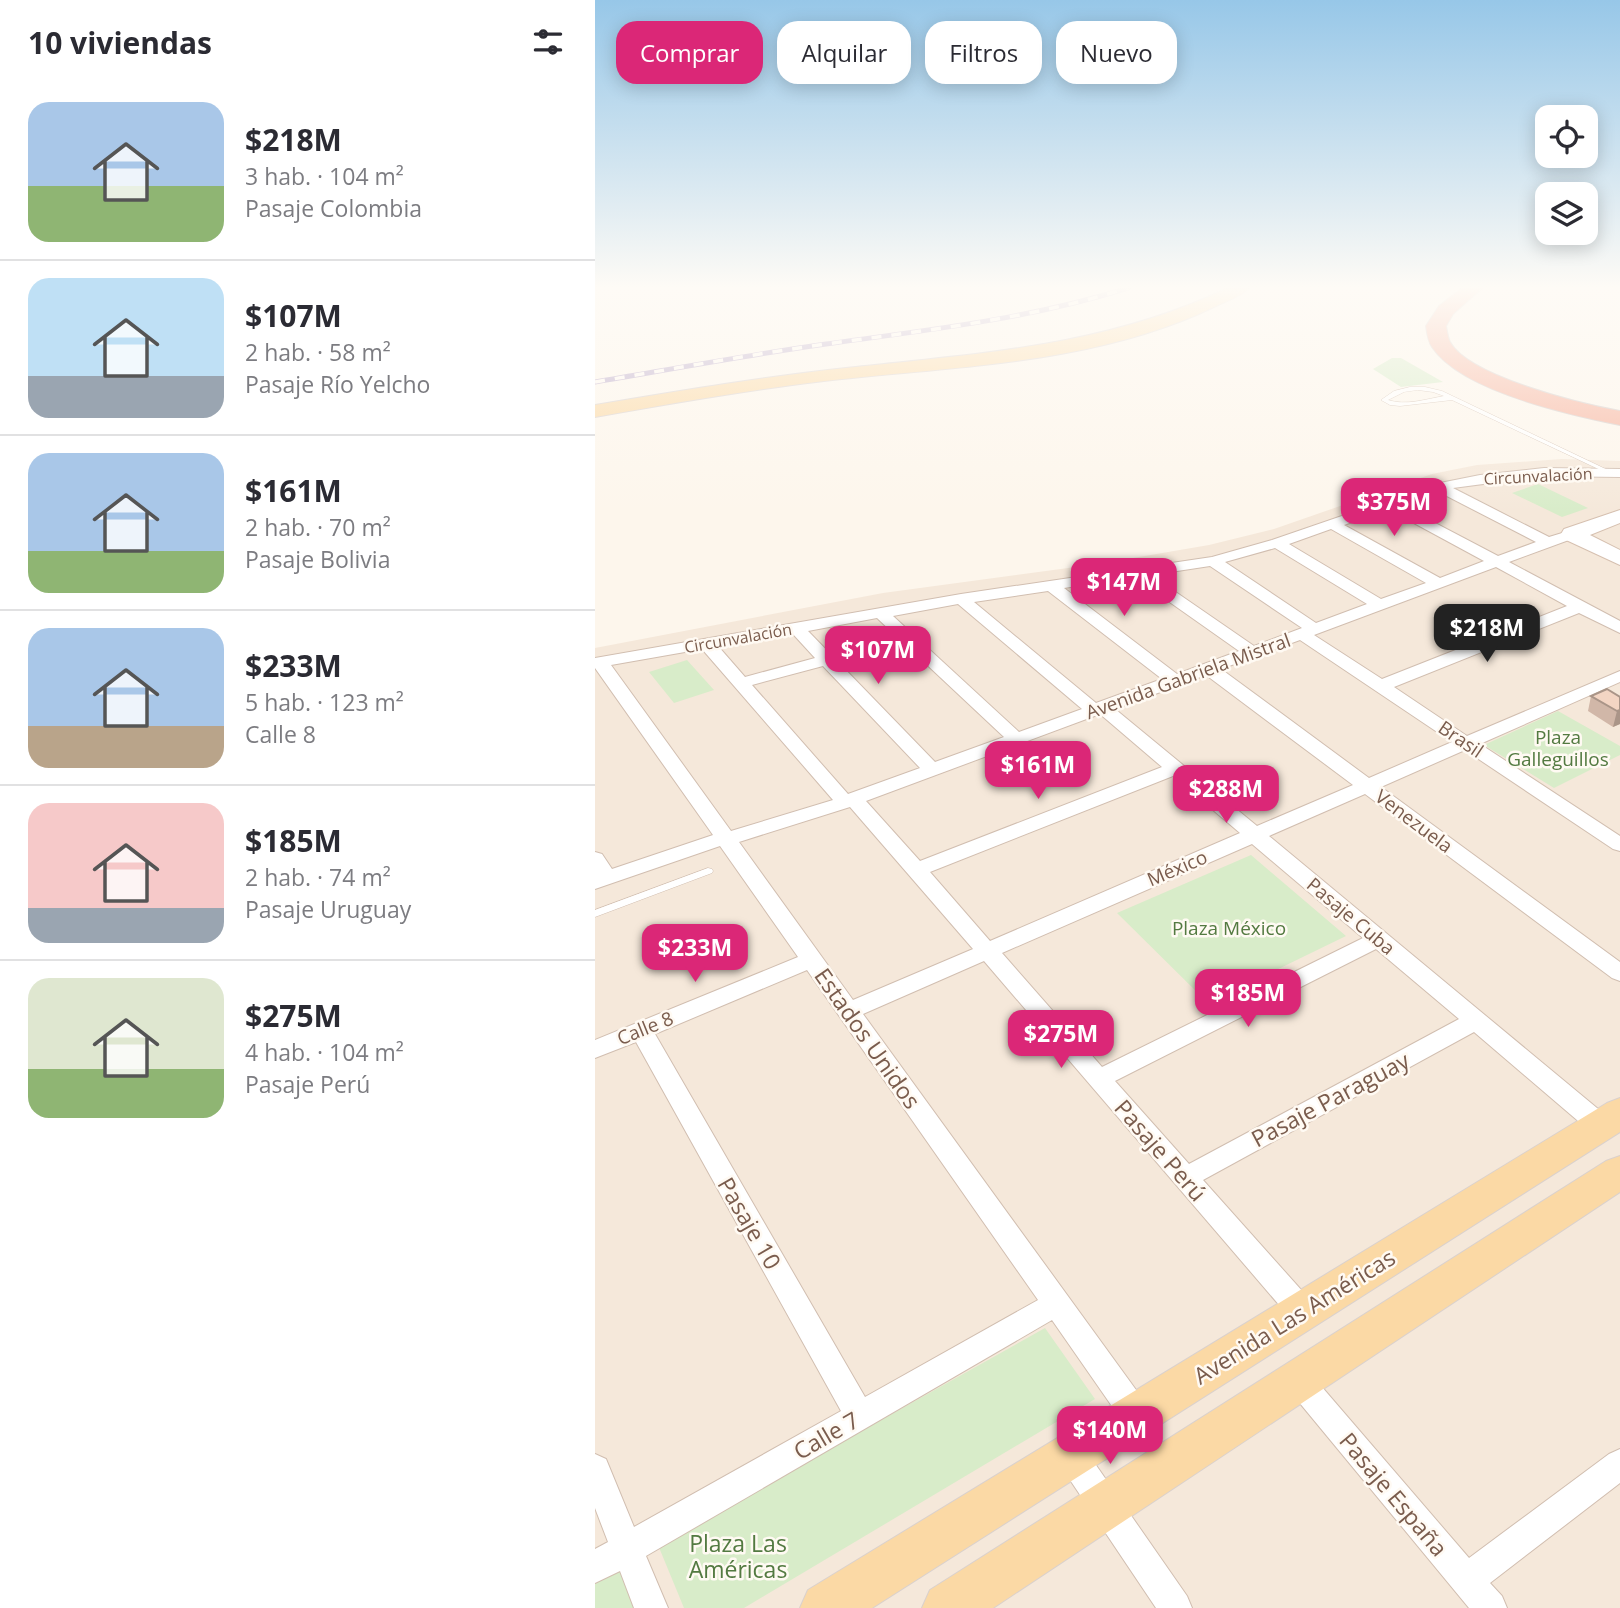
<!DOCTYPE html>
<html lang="es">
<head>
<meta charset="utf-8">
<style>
  body { margin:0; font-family:"Open Sans",sans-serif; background:#f2f2f3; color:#2b2b33; height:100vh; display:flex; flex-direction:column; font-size:26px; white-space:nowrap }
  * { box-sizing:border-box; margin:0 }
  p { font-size:23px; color:#7c7c81 }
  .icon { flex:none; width:38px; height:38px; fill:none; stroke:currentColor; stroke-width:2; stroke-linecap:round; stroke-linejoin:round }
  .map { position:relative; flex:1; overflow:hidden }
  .side { display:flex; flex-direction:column; background:#fff; width:595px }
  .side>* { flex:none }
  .guide { position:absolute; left:21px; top:21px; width:665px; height:63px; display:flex; gap:14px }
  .buttons { position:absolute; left:940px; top:105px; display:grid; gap:14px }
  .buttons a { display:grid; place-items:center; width:63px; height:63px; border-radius:14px; background:#fff; box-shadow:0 4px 18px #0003; font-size:35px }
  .price { position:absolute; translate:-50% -60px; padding:0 16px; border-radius:14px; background:#db2777; color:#fff; font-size:23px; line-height:46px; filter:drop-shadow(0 2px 4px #0008) }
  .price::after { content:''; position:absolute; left:50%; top:42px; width:21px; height:16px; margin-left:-10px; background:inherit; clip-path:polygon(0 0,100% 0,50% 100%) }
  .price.current { background:#222; color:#fff }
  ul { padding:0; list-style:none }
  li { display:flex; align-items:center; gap:21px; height:175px; padding:0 28px }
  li+li { border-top:2px solid #e1e1e2 }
  li span { display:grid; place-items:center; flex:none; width:196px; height:140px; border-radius:21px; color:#555 }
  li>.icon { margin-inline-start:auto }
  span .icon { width:84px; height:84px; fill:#fffc; stroke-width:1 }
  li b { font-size:30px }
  h2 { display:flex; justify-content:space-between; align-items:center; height:84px; padding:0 28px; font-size:30px }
  .chip { padding:0 24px; border-radius:21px; background:#fff; box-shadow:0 4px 18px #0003; font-size:24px; line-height:63px }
  .chip.current { background:#db2777; color:#fff }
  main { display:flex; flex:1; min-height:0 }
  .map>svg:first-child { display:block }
  .residential { fill:#f5e8da }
  .green { fill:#d8ecc9 }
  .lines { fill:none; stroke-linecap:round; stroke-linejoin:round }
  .lane-casing { stroke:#d1beb0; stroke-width:1 }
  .street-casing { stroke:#d1beb0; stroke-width:2 }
  .secondary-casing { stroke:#d6c0b0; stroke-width:2 }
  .primary-casing { stroke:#dad1cd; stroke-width:2 }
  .highway-casing { stroke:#dad1cd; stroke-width:2 }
  .lane { fill:#fff; fill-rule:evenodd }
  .street { fill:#fff; fill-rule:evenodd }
  .secondary { fill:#fff; fill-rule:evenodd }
  .primary { fill:#fbd9a5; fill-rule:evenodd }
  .highway { fill:#f7b7a3; fill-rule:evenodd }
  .rail-casing { stroke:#b9a8c9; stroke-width:5 }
  .rail { stroke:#fffaf3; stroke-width:3.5; stroke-dasharray:10; stroke-linecap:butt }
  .wall { fill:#d1b7a8 }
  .shaded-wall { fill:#aa9588 }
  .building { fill:#f3d5c3; stroke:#aa9588; stroke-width:2 }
  .labels { text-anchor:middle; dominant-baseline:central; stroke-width:5; stroke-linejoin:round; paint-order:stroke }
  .far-street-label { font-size:16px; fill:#7a5c4d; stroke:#fffaf3 }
  .street-label { font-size:19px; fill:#7a5c4d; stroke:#fffaf3 }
  .park-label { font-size:19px; fill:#537a41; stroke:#fffaf3 }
  .near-street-label { font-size:23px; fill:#7a5c4d; stroke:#fffaf3 }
  .near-park-label { font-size:23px; fill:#537a41; stroke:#fffaf3 }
</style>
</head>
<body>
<main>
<section class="side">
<h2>10 viviendas<svg class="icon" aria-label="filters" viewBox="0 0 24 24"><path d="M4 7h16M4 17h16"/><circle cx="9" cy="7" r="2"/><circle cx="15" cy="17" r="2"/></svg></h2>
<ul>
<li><span style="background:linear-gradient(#a9c7e8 60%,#8fb573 0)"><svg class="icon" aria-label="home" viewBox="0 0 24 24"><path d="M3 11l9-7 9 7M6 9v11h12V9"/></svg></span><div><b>$218M</b><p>3 hab. · 104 m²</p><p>Pasaje Colombia</p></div></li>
<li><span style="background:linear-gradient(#bfe0f5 70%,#9aa5b1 0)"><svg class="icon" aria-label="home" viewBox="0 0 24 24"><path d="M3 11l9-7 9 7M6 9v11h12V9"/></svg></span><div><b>$107M</b><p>2 hab. · 58 m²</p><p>Pasaje Río Yelcho</p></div></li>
<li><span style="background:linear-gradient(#a9c7e8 70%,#8fb573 0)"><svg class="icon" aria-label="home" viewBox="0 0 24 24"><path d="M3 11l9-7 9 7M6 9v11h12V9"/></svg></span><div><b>$161M</b><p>2 hab. · 70 m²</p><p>Pasaje Bolivia</p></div></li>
<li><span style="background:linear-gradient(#a9c7e8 70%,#b9a48a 0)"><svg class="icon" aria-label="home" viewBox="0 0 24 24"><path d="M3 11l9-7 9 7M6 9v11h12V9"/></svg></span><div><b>$233M</b><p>5 hab. · 123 m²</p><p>Calle 8</p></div></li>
<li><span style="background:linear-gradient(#f6c9c9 75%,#9aa5b1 0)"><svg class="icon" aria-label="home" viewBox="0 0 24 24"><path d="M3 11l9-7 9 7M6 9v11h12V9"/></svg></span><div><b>$185M</b><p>2 hab. · 74 m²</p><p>Pasaje Uruguay</p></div></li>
<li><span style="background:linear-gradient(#dfe7d0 65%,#8fb573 0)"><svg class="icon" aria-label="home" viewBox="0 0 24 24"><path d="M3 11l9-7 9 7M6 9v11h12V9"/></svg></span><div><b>$275M</b><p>4 hab. · 104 m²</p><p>Pasaje Perú</p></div></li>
</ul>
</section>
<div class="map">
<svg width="1025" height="1608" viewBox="0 0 1025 1608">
  <rect width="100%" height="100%" fill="#fdf6ec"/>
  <path class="residential" d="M967 459 1025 461V1608H0V648L288 593 503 564 614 545 679 529 837 474 882 465Z"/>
  <path class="green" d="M797 358H806L848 382 806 387 778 369Z
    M943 484 993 508 967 517 917 493Z
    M92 660 119 690 79 703 54 672Z
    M963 711 1025 746V755L959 788 889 745Z
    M656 855 751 936 613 1003 522 913Z
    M450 1328 500 1399 149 1608H89L63 1545Z
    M31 1566 47 1608H0V1584Z"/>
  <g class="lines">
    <defs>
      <path id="lane" d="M815 387H830L847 391 1019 473 1014 474 857 400 805 406 795 405 786 400 799 391ZM823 390 838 392 849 396C831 399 811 406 793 400L809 392Z
        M113 868 117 869 118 871 117 873 0 917V910Z"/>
      <path id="street" d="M949 468 1025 469V477L949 476 858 488 954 537 977 530 982 531 984 534 982 537 914 562 1025 621V633L984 613 799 687 872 736 1025 671V682L885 744 1025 836V851L1018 849 870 750 786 787 1025 962V981L1017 978 770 794 674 836 1014 1118 1017 1125 1014 1132 1005 1135 996 1132 879 1032 608 1180 717 1302 721 1311 717 1320 707 1323 697 1320 389 961 268 1014 552 1405 556 1415 552 1425 541 1429 530 1425 457 1320 51 1556 73 1608H39L25 1571 0 1583V1549L13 1542 0 1508V1454L11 1459 39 1527 246 1411 41 1042 0 1058V1040L203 957 125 846 0 889V852L7 854 17 869 118 835 0 668V658L366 594 617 557 677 540 840 484 885 475ZM844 492 941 542 903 556 806 505ZM793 509 889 561 845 578 749 525ZM736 529 831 583 786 599 694 544ZM680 548 772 604 721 623 630 562ZM615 566 707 628 659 646 556 575ZM901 567 972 606 787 679 719 635ZM539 577 644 651 582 674 469 588ZM453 591 567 679 501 703 379 602ZM363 604 487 709 424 732 298 616ZM282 618 409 737 340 762 213 631ZM197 633 220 658 150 677 123 646ZM705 640 857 742 774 778 626 669ZM107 649 238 800 136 831 16 665ZM228 666 325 768 253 794 157 685ZM611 675 758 785 662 826 520 709ZM505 714 567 767 325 861 271 801ZM578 776 645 833 395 941 335 872ZM255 807 378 949 258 1000 144 842ZM657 844 768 938 507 1067 407 953ZM781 949 864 1019 594 1164 520 1081ZM212 970 443 1300 270 1397 60 1034Z
        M704 1368 714 1372 874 1558 1014 1454 1025 1449V1483L895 1583 907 1596 912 1608H874L694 1390 689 1381 694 1372Z
        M476 1441 487 1445 592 1596 597 1608H561L465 1465 461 1455 465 1445Z"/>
      <path id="secondary" d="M1025 510V523L995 535 1025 550V565L969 539 966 534 969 529Z"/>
      <path id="primary" d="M633 288H653C646 297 631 301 621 306 498 366 353 366 221 382 147 391 73 404 0 417V405C84 391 167 377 251 368 385 353 509 347 633 288Z
        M1025 1098V1132L277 1608H205L213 1590 1012 1103Z
        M1025 1156V1192L398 1608H327L335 1590 1011 1161Z"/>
      <path id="highway" d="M867 288H887L858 314 851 326C852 331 853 338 855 342 874 377 987 404 1025 411V425C975 415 866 391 837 347 833 341 832 333 831 326L844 306Z"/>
    </defs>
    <use href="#lane" class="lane-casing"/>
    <use href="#street" class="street-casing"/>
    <use href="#secondary" class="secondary-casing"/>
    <use href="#primary" class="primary-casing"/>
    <use href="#highway" class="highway-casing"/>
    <use href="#lane" class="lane"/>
    <use href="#street" class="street"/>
    <use href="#secondary" class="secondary"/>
    <use href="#primary" class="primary"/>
    <use href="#highway" class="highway"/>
    <defs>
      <path id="rail" d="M0 382C77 369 153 355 231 344 333 330 434 319 533 288"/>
    </defs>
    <use href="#rail" class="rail-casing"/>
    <use href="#rail" class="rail"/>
  </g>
  <path class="wall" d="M996 696 1025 697V724L1018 727 993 711Z"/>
  <path class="shaded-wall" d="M1025 710V724L1018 727 1022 711Z"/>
  <path class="building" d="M1012 689 1025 697V710L1022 711 996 696Z"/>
  <linearGradient id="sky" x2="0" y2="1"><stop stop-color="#97c7e8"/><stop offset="0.56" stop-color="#fefbf6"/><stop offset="1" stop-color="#fefbf6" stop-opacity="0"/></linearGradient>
  <rect width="1025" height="513" fill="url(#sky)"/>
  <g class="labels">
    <g class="far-street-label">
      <text transform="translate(943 476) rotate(-3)">Circunvalación</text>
      <text transform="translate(143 638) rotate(-10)">Circunvalación</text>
    </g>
    <g class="street-label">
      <text transform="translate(593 676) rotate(-20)">Avenida Gabriela Mistral</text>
      <text transform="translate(866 739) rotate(34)">Brasil</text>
      <text transform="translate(819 821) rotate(37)">Venezuela</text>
      <text transform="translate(582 868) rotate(-23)">México</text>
      <text transform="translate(756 916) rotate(40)">Pasaje Cuba</text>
      <text transform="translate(50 1028) rotate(-22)">Calle 8</text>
    </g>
    <g class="park-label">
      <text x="963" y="737">Plaza<tspan x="963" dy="22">Galleguillos</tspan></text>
      <text x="634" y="928">Plaza México</text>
    </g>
    <g class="near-street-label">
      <text transform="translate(273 1038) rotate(55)">Estados Unidos</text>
      <text transform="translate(735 1099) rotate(-28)">Pasaje Paraguay</text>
      <text transform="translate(566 1150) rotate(49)">Pasaje Perú</text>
      <text transform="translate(155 1223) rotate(60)">Pasaje 10</text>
      <text transform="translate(699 1316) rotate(-32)">Avenida Las Américas</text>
      <text transform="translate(231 1435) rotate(-30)">Calle 7</text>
      <text transform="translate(799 1494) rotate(50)">Pasaje España</text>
    </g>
    <g class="near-park-label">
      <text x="143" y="1543">Plaza Las<tspan x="143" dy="26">Américas</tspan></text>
    </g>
  </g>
</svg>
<div class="buttons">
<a><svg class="icon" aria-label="locate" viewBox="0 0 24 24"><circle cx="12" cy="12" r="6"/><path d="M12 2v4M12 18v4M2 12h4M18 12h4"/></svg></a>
<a><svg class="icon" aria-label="layers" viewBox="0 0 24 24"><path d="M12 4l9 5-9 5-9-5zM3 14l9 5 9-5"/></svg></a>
</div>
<b class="price" style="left:799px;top:538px">$375M</b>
<b class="price" style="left:529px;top:618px">$147M</b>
<b class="price current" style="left:892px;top:664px">$218M</b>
<b class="price" style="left:283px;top:686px">$107M</b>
<b class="price" style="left:443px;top:801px">$161M</b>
<b class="price" style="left:631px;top:825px">$288M</b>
<b class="price" style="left:100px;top:984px">$233M</b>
<b class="price" style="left:653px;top:1029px">$185M</b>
<b class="price" style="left:466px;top:1070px">$275M</b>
<b class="price" style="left:515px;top:1466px">$140M</b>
<div class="guide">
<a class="chip current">Comprar</a>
<a class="chip">Alquilar</a>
<a class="chip">Filtros</a>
<a class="chip">Nuevo</a>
</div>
</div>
</main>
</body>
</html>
